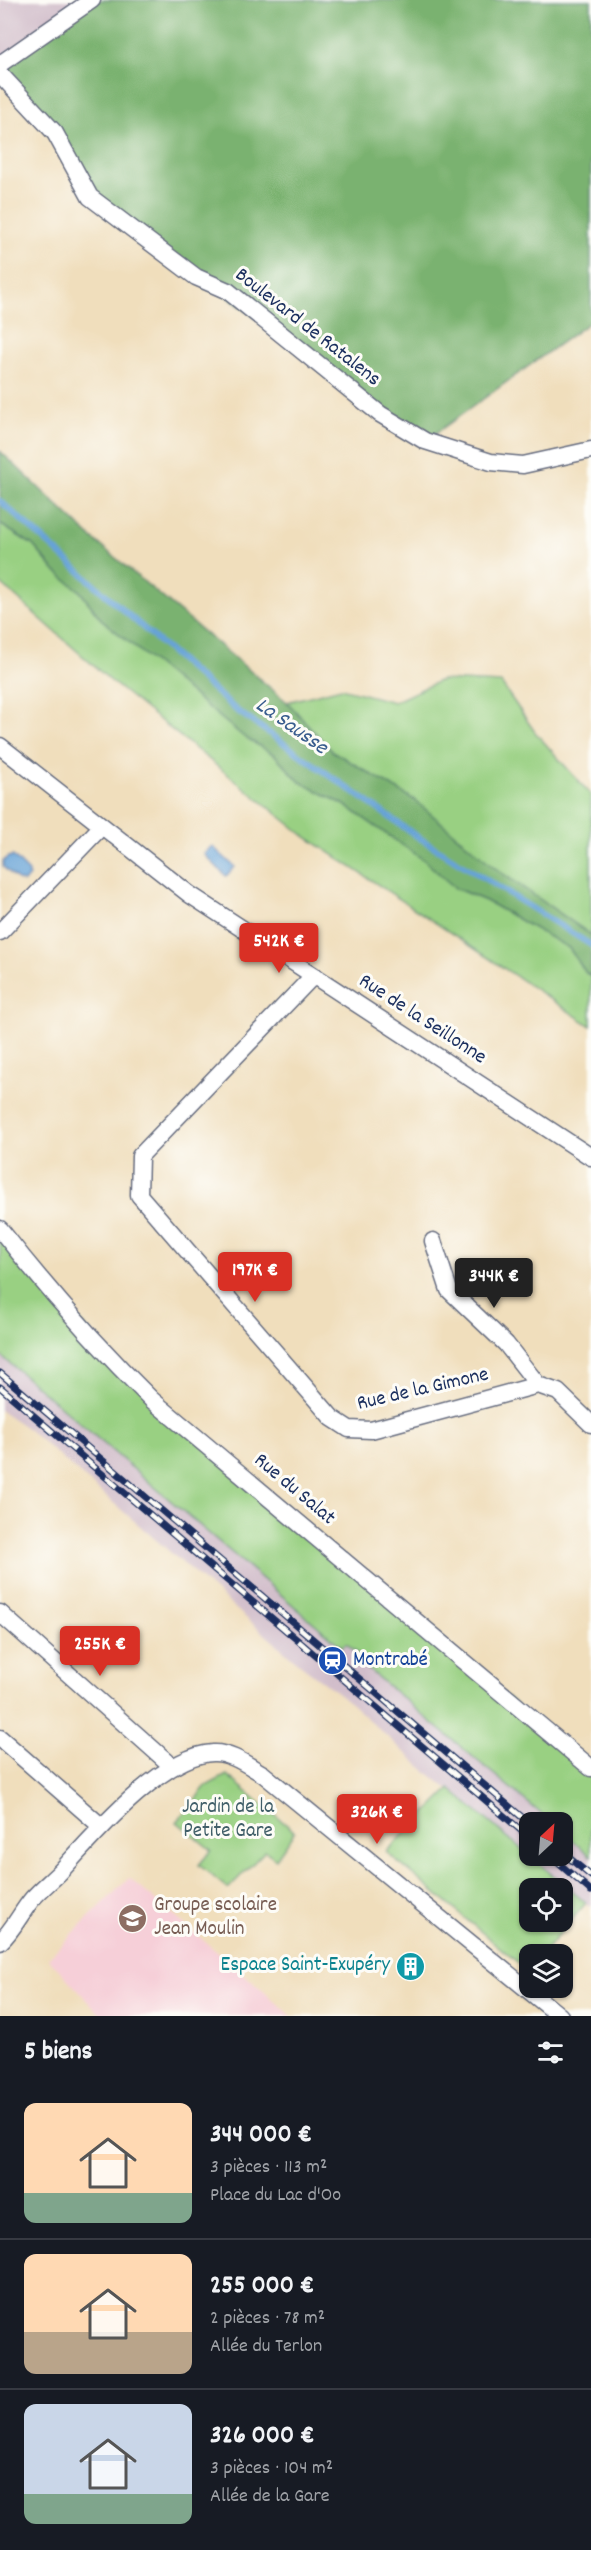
<!DOCTYPE html>
<html lang="fr">
<head>
<meta charset="utf-8">
<style>
  body { margin:0; font-family:Dekko,sans-serif; background:#242831; color:#f1f3f6; height:100vh; display:flex; flex-direction:column; font-size:22px; white-space:nowrap }
  * { box-sizing:border-box; margin:0 }
  p { font-size:20px; color:#9ea1a6 }
  .icon { flex:none; width:33px; height:33px; fill:none; stroke:currentColor; stroke-width:2; stroke-linecap:round; stroke-linejoin:round }
  .map { position:relative; height:2016px; overflow:hidden }
  .details { display:flex; flex-direction:column; background:#171b24; flex:1 }
  .details>* { flex:none }
  .needle { width:39px; rotate:26deg }
  .fabs { position:absolute; left:519px; top:1812px; display:grid; gap:12px }
  .fabs a { display:grid; place-items:center; width:54px; height:54px; border-radius:12px; background:#171b24; box-shadow:0 2px 4px #0004; font-size:30px }
  .price { position:absolute; translate:-50% -51px; padding:0 14px; border-radius:6px; background:#d93025; color:#fff; font-size:20px; line-height:39px; filter:drop-shadow(0 2px 3px #0008) }
  .price::after { content:''; position:absolute; left:50%; top:36px; width:18px; height:14px; margin-left:-9px; background:inherit; clip-path:polygon(0 0,100% 0,50% 100%) }
  .price.on { background:#222; color:#fff }
  ul { padding:0; list-style:none }
  li { display:flex; align-items:center; gap:18px; height:150px; padding:0 24px }
  li+li { border-top:2px solid #363941 }
  li span { display:grid; place-items:center; flex:none; width:168px; height:120px; border-radius:12px; color:#555 }
  li>.icon { margin-inline-start:auto }
  span .icon { width:72px; height:72px; fill:#fffc; stroke-width:1 }
  li b { font-size:26px }
  h2 { display:flex; justify-content:space-between; align-items:center; height:72px; padding:0 24px; font-size:26px }
  .map>svg:first-child { display:block }
  .built { fill:#f6cfd8 }
  .industrial { fill:#d1bdca }
  .green { fill:#99d082; stroke:#5a8070; stroke-width:1.5; fill-rule:evenodd }
  .forest { fill:#7ab270; stroke:#4a7067; stroke-width:1.5 }
  .water { fill:#66a3d7; stroke:#40699a; stroke-width:1.5 }
  .lines { fill:none; stroke-linecap:round; stroke-linejoin:round }
  .stream { stroke:#66a3d7; stroke-width:6 }
  .street-casing { stroke:#666c7f; stroke-width:19 }
  .street { stroke:#fff; stroke-width:16 }
  .rail-casing { stroke:#1b2f5e; stroke-width:7 }
  .rail { stroke:#fdfcf7; stroke-width:4.5; stroke-dasharray:14; stroke-linecap:butt }
  .labels { text-anchor:middle; dominant-baseline:central; stroke-width:6; stroke-linejoin:round; paint-order:stroke }
  .street-label { font-size:21px; fill:#1b2f5e; stroke:#fdfcf7 }
  .transit-label { font-size:21px; fill:#164399; stroke:#fdfcf7; text-anchor:start }
  .park-label { font-size:21px; fill:#415f69; stroke:#fdfcf7 }
  .education-label { font-size:21px; fill:#785e54; stroke:#fdfcf7; text-anchor:start }
  .culture-label { font-size:21px; fill:#0d838f; stroke:#fdfcf7; text-anchor:end }
  .water-label { font-size:22px; font-style:italic; fill:#395d8e; stroke:#fdfcf7 }
</style>
</head>
<body>
<div class="map">
<svg width="591" height="2016" viewBox="0 0 591 2016">
  <rect width="100%" height="100%" fill="#fdfcf7"/>
  <filter id="ink" filterUnits="userSpaceOnUse"><feTurbulence type="fractalNoise" baseFrequency=".0167" numOctaves="2"/><feDisplacementMap in="SourceGraphic" scale="12" xChannelSelector="R" yChannelSelector="G"/><feConvolveMatrix kernelMatrix="1 2 1 2 8 2 1 2 1" color-interpolation-filters="sRGB"/></filter>
  <filter id="wash" filterUnits="userSpaceOnUse"><feTurbulence type="fractalNoise" baseFrequency=".008" numOctaves="4" result="noise"/><feDisplacementMap in="SourceGraphic" scale="24" xChannelSelector="R" yChannelSelector="G"/><feGaussianBlur stdDeviation="1.35" result="paint"/><feColorMatrix in="noise" values="0 0 0 0 0 0 0 0 0 0 0 0 0 0 0 0 0 1.4 0 .05"/><feComposite in="paint" operator="in"/></filter>
  <g filter="url(#wash)">
    <rect width="100%" height="100%" fill="#f0debc"/>
    <path class="built" d="M129 1878 253 1982 292 2016H102L48 1958Z"/>
    <path class="industrial" d="M0 0H92L0 64Z
      M0 1294 559 1822H530V1856H562L563 1825 591 1853V1908L420 1766 342 1696 297 1662 28 1429 0 1410Z"/>
    <path class="green" d="M0 524 33 545 55 571 79 590 101 619 244 737 275 755 300 782 343 804 424 860 455 888 486 901 569 948 586 973 591 976V1026L306 837 112 682 0 583Z
      M441 680 501 683 535 732 591 795V935L499 871 413 799 332 751 287 702 341 688 394 702Z
      M0 1228 124 1372 591 1768V1856L563 1832 562 1822H551L357 1660 360 1655 346 1643 342 1647 0 1355Z
      M227 1775 295 1832 276 1859 265 1851 228 1889 199 1865 211 1850 177 1822 206 1786Z
      M450 1789 586 1903 542 1954H530L528 1971 386 1852ZM530 1888H562V1922H530Z"/>
    <path class="forest" d="M92 0H591V321L425 441 90 197 0 64Z
      M0 451 92 538 287 702 332 751 413 799 499 871 591 935V976L586 973 569 948 486 901 455 888 424 860 343 804 300 782 275 755 244 737 101 619 79 590 55 571 33 545 0 524Z"/>
    <path class="water" d="M212 846 235 867 226 876 204 854Z
      M13 856 29 872V876L24 882 19 881 3 867V861L8 857Z"/>
    <g class="lines">
      <path class="stream" d="M0 501 236 710 418 837 591 945"/>
    </g>
  </g>
  <g filter="url(#ink)">
    <g class="lines">
      <defs>
        <path id="street" d="M0 64 92 0
          M0 74 55 133 90 197 196 277 228 291 380 414 425 441 491 462 523 465 591 450
          M0 746 189 894 591 1157
          M0 932 101 827
          M313 976 140 1156 139 1195 332 1418 349 1429 371 1430 538 1385 558 1392 591 1424
          M0 1229C47 1289 98 1347 152 1400L591 1768
          M433 1241 449 1290 506 1344 538 1385
          M0 1613 173 1767
          M0 1738 102 1827
          M0 1942C14 1929 21 1912 33 1898 41 1889 51 1881 60 1872 93 1836 162 1755 213 1753 230 1752 249 1766 263 1774L560 2016"/>
      </defs>
      <use href="#street" class="street-casing"/>
      <use href="#street" class="street"/>
      <defs>
        <path id="rail" d="M0 1373 530 1824
          M0 1387 530 1838
          M562 1852 591 1876
          M550 1856 591 1891"/>
      </defs>
      <use href="#rail" class="rail-casing"/>
      <use href="#rail" class="rail"/>
    </g>
  </g>
  <defs>
    <symbol id="station-disc" viewBox="-11 -11 22 22"><circle r="9.5" fill="#1a4fb4" stroke="#fdfcf7"/><path d="M-3-6H3Q5-6 5-4V2Q5 4 3 4L4.5 6H3L1.5 4h-3L-3 6H-4.5L-3 4Q-5 4-5 2V-4Q-5-6-3-6ZM-3.5-4v3h7v-3ZM-3.5 1v1.5H-2V1ZM2 1v1.5H3.5V1Z" fill="#fff"/></symbol>
    <symbol id="school-disc" viewBox="-11 -11 22 22"><circle r="9.5" fill="#8d6e63" stroke="#fdfcf7"/><path d="M0-5L7-2L0 1L-7-2ZM-4 1L0 2.5L4 1V4Q0 6-4 4Z" fill="#fff"/></symbol>
    <symbol id="building-disc" viewBox="-11 -11 22 22"><circle r="9.5" fill="#0f9aa8" stroke="#fdfcf7"/><path d="M-4-6H4V6H1V3H-1V6H-4ZM-2.5-4.3h1.7v1.8h-1.7ZM.8-4.3h1.7v1.8H.8ZM-2.5-1h1.7V.8h-1.7ZM.8-1h1.7V.8H.8Z" fill="#fff"/></symbol>
  </defs>
  <g fill-rule="evenodd">
    <use href="#station-disc" x="316" y="1644" width="33" height="33"/>
    <use href="#school-disc" x="116" y="1902" width="33" height="33"/>
    <use href="#building-disc" x="394" y="1950" width="33" height="33"/>
  </g>
  <g class="labels">
    <g class="street-label">
      <text transform="translate(307 328) rotate(38)">Boulevard de Ratalens</text>
      <text transform="translate(422 1020) rotate(33)">Rue de la Seillonne</text>
      <text transform="translate(423 1390) rotate(-13)">Rue de la Gimone</text>
      <text transform="translate(294 1490) rotate(40)">Rue du Salat</text>
    </g>
    <g class="transit-label">
      <text x="353" y="1661">Montrabé</text>
    </g>
    <g class="park-label">
      <text x="228" y="1808">Jardin de la<tspan x="228" dy="24">Petite Gare</tspan></text>
    </g>
    <g class="education-label">
      <text x="154" y="1906">Groupe scolaire<tspan x="154" dy="24">Jean Moulin</tspan></text>
    </g>
    <g class="culture-label">
      <text x="390" y="1966">Espace Saint-Exupéry</text>
    </g>
    <g class="water-label">
      <text transform="translate(291 727) rotate(35)">La Sausse</text>
    </g>
  </g>
</svg>
<div class="fabs">
<a><svg class="needle" viewBox="-14 -14 28 28"><path d="M0-13l5 13h-10z" fill="#e53935"/><path d="M0 13l5-13h-10z" fill="#9ea1a6"/></svg></a>
<a><svg class="icon" aria-label="locate" viewBox="0 0 24 24"><circle cx="12" cy="12" r="6"/><path d="M12 2v4M12 18v4M2 12h4M18 12h4"/></svg></a>
<a><svg class="icon" aria-label="layers" viewBox="0 0 24 24"><path d="M12 4l9 5-9 5-9-5zM3 14l9 5 9-5"/></svg></a>
</div>
<b class="price" style="left:279px;top:974px">542K €</b>
<b class="price" style="left:255px;top:1303px">197K €</b>
<b class="price on" style="left:494px;top:1309px">344K €</b>
<b class="price" style="left:100px;top:1677px">255K €</b>
<b class="price" style="left:377px;top:1845px">326K €</b>
</div>
<section class="details">
<h2>5 biens<svg class="icon" aria-label="filters" viewBox="0 0 24 24"><path d="M4 7h16M4 17h16"/><circle cx="9" cy="7" r="2"/><circle cx="15" cy="17" r="2"/></svg></h2>
<ul>
<li><span style="background:linear-gradient(#ffd9b3 75%,#7fa58c 0)"><svg class="icon" aria-label="home" viewBox="0 0 24 24"><path d="M3 11l9-7 9 7M6 9v11h12V9"/></svg></span><div><b>344 000 €</b><p>3 pièces · 113 m²</p><p>Place du Lac d'Oo</p></div></li>
<li><span style="background:linear-gradient(#ffd9b3 65%,#b9a48a 0)"><svg class="icon" aria-label="home" viewBox="0 0 24 24"><path d="M3 11l9-7 9 7M6 9v11h12V9"/></svg></span><div><b>255 000 €</b><p>2 pièces · 78 m²</p><p>Allée du Terlon</p></div></li>
<li><span style="background:linear-gradient(#c9d6e8 75%,#7fa58c 0)"><svg class="icon" aria-label="home" viewBox="0 0 24 24"><path d="M3 11l9-7 9 7M6 9v11h12V9"/></svg></span><div><b>326 000 €</b><p>3 pièces · 104 m²</p><p>Allée de la Gare</p></div></li>
</ul>
</section>
</body>
</html>
